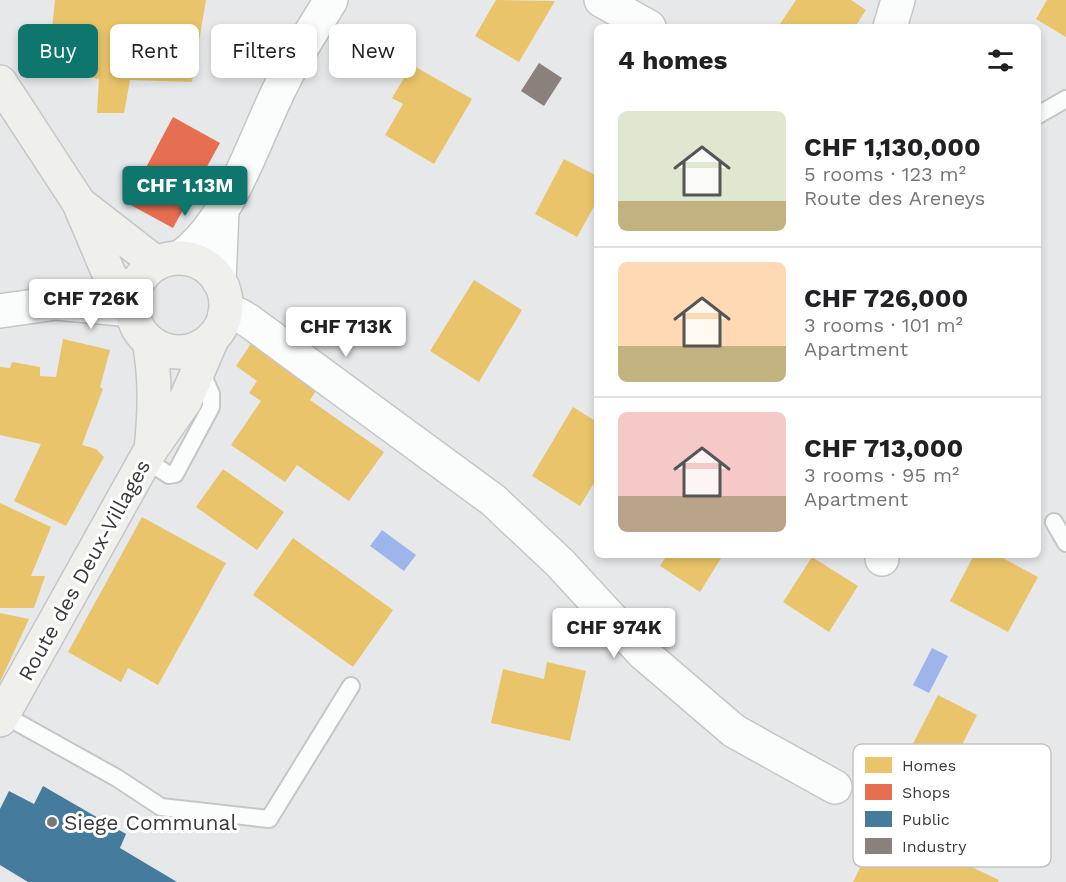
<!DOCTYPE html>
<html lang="en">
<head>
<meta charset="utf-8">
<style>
  body { margin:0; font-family:"Work Sans",sans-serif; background:#f2f2f2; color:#202124; height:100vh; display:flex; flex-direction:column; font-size:22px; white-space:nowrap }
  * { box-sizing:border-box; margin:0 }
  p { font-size:20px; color:#757577 }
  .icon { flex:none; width:33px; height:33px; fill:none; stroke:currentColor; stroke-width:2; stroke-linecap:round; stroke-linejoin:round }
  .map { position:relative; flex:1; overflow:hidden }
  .side { position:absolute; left:594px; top:24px; width:447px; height:534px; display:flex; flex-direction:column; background:#fff; border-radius:9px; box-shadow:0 3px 9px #0003 }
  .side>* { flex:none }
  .guide { position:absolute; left:18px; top:24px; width:486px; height:54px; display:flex; gap:12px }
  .price { position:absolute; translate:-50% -51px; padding:0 14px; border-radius:6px; background:#fff; color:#222; font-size:20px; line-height:39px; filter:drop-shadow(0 2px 3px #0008) }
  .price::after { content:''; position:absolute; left:50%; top:36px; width:18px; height:14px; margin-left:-9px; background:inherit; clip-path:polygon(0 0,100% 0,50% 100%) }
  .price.current { background:#0f766e; color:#fff }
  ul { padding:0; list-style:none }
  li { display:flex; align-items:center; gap:18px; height:150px; padding:0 24px }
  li+li { border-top:2px solid #e0e0e0 }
  li span { display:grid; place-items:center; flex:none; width:168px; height:120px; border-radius:9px; color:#555 }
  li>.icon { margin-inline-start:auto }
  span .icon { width:72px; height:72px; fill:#fffc; stroke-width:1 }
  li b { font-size:26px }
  h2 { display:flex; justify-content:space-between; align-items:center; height:72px; padding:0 24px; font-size:26px }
  .tag { padding:0 21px; border-radius:9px; background:#fff; box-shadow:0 3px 9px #0003; font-size:21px; line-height:54px }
  .tag.current { background:#0f766e; color:#fff }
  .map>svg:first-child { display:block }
  .water { fill:#9db5eb }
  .homes { fill:#e9c46a }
  .shops { fill:#e76f51 }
  .public { fill:#457b9d }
  .industry { fill:#8a817c }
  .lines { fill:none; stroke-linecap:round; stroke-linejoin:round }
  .service-casing { stroke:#c5c6c7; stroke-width:20 }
  .minor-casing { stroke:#c5c6c7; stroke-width:36 }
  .secondary-casing { stroke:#c5c6c7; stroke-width:36 }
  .service { stroke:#fbfcfc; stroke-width:16 }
  .minor { stroke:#fbfcfc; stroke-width:33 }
  .secondary { stroke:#eff0ec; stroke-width:33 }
  .poi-dot { fill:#777779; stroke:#fff; stroke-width:2 }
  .labels { text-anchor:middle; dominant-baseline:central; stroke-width:6; stroke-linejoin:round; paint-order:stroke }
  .street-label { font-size:21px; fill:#3a3a3c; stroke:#fff }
  .poi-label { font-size:21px; fill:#3a3a3c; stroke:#fff; text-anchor:start }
  .key { fill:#fff; stroke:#c4c4c4; stroke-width:1.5 }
  .key-label { font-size:16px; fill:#3a3a3c }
</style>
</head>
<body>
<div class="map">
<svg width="1066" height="882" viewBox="0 0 1066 882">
  <rect width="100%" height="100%" fill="#e7e8ea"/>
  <path class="water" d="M382 530 416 555 404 571 370 546Z
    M932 648 948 656 929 693 913 685Z"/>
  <path class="homes" d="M55 0H206L192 82 130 80 124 113H97L99 79 48 67Z
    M496 0 555 1 519 62 475 36Z
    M796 0H851L866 10 855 27H778Z
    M1047 0H1066V37L1036 19Z
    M412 65 472 99 434 164 385 135 403 104 392 98Z
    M564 159 597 176V201L577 237 535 214Z
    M474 280 522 310 479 382 430 351Z
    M63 339 110 350 100 387 103 389 82 445 96 449 104 457 66 526 14 501 41 444 0 435V367L10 368 12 362 40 367V376L56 377Z
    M254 339 320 385 310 400 384 452 349 501 297 465 285 482 231 445 261 401 249 393 257 381 236 366Z
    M573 407 597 422V478L580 506 532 476Z
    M223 469 284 512 257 550 196 507Z
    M0 503 51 527 31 576H45L34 608H0Z
    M142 517 226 563 158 685 128 668 121 682 68 652Z
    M293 538 393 610 353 667 253 595Z
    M667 555H723L700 592 660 566Z
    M974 555H997L1038 577 1008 632 950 601Z
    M812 557 858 586 829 632 783 602Z
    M0 613 29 619 0 682Z
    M547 662 586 671 570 741 491 723 503 669 544 679Z
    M938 695 977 715 947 775 907 755Z
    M881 824 999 880 998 882H853Z"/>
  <path class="shops" d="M173 117 220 143 173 228 127 203Z"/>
  <path class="public" d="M43 786 126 834 120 848 177 882H28L0 865V809L9 791 34 804Z"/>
  <path class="industry" d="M539 63 562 78 544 106 521 91Z"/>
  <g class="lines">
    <defs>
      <path id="service" d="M1038 115 1066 99
        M146 460 169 475 175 474 211 407V394L200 369
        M1054 522 1066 543
        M4 715 117 778 161 807 269 819 351 686"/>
      <path id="minor" d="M601 0 649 27
        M890 27 898 0
        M181 257C233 218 254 137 284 80 298 52 315 26 331 0
        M219 281 222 211
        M0 311 56 303 132 310
        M225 314 239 315 249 321 493 500 560 563 643 653 734 731 835 787
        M882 559V555"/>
      <path id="secondary" d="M0 82 79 203 112 281 134 290
        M80 204 156 263
        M132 305a47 47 0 1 1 94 0a47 47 0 1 1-94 0Z
        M149 341C156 378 155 412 151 450
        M0 720 150 451 185 401 213 337"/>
    </defs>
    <use href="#service" class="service-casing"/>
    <use href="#minor" class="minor-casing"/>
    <use href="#secondary" class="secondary-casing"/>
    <use href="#service" class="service"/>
    <use href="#minor" class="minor"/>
    <use href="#secondary" class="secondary"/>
  </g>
  <circle class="poi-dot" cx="52" cy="822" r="6"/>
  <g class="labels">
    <g class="street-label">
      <text transform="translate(84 570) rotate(-61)">Route des Deux-Villages</text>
    </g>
    <g class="poi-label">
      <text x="64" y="822">Siege Communal</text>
    </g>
  </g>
  <rect x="853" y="744" width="198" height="123" rx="9" class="key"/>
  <rect x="865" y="757" width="27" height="16" fill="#e9c46a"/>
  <rect x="865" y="784" width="27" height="16" fill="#e76f51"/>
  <rect x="865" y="811" width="27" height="16" fill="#457b9d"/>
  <rect x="865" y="838" width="27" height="16" fill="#8a817c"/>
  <g class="key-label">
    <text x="902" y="771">Homes</text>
    <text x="902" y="798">Shops</text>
    <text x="902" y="825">Public</text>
    <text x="902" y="852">Industry</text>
  </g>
</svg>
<b class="price current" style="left:185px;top:217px">CHF 1.13M</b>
<b class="price" style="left:91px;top:330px">CHF 726K</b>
<b class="price" style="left:346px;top:358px">CHF 713K</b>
<b class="price" style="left:614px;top:659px">CHF 974K</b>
<div class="guide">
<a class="tag current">Buy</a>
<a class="tag">Rent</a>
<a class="tag">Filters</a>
<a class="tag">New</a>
</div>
<section class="side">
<h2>4 homes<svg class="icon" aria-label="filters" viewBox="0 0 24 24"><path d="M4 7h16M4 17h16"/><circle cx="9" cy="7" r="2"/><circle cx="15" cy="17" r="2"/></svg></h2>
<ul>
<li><span style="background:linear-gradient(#dfe7d0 75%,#c2b280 0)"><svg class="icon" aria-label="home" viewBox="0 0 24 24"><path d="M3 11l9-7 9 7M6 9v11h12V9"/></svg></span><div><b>CHF 1,130,000</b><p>5 rooms · 123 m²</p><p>Route des Areneys</p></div></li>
<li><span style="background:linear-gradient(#ffd9b3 70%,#c2b280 0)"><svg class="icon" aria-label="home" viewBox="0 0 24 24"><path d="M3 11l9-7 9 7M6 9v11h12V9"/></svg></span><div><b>CHF 726,000</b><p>3 rooms · 101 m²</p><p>Apartment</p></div></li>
<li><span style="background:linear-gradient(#f6c9c9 70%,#b9a48a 0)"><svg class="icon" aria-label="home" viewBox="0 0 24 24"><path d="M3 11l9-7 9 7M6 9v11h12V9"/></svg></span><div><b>CHF 713,000</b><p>3 rooms · 95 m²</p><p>Apartment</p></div></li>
</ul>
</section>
</div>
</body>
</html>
